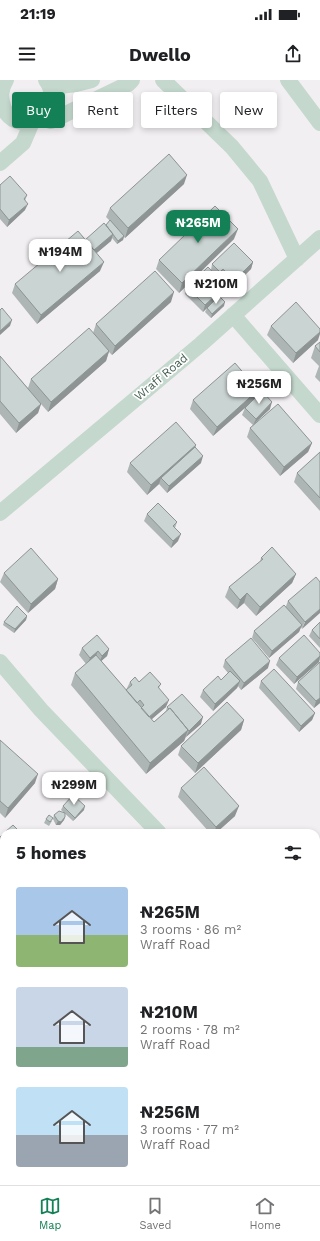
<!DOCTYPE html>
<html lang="en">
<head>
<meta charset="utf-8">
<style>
  body { margin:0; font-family:"Work Sans",sans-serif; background:#f2f2f2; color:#202124; height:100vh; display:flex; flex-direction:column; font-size:15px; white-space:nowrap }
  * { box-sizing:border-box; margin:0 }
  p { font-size:13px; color:#757577 }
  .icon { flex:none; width:22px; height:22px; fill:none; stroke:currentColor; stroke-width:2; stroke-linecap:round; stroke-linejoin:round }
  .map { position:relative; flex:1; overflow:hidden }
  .drawer { position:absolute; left:0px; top:749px; width:320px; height:356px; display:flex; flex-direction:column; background:#fff; border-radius:12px 12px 0 0; box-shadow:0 2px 6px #0003 }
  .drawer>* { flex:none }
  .hud { position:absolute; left:12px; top:12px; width:296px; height:36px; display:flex; gap:8px }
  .price { position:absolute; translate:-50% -34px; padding:0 9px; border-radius:8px; background:#fff; color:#222; font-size:13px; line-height:26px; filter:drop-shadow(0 1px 2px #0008) }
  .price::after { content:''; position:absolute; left:50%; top:24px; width:12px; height:9px; margin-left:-6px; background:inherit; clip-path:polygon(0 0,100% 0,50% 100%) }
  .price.current { background:#148056; color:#fff }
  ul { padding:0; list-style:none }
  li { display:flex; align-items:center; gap:12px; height:100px; padding:0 16px }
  li span { display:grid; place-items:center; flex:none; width:112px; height:80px; border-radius:4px; color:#555 }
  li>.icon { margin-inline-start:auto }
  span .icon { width:48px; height:48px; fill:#fffc; stroke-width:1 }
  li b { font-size:17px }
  h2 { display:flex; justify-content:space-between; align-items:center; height:48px; padding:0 16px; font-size:17px }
  .pill { padding:0 14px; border-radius:4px; background:#fff; box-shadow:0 2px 6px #0003; font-size:14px; line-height:36px }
  .pill.current { background:#148056; color:#fff }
  .status { display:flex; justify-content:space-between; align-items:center; height:28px; padding:0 20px; background:#fff; direction:ltr }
  .status svg { height:11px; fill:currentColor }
  header { display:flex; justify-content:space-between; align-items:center; height:52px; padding:0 16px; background:#fff; font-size:18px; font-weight:700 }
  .dock { display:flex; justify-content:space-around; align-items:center; height:56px; border-top:1px solid #e0e0e0; background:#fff; font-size:11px; color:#757577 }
  .dock a { display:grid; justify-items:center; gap:2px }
  .dock .current { color:#148056 }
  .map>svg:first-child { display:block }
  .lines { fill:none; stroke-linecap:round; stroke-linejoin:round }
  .minor { stroke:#c4d8cd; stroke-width:16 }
  .wall { fill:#aeb6b5 }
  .shaded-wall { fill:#8d9493 }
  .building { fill:#cad4d2; stroke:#8d9493 }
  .labels { text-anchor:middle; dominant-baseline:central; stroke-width:3.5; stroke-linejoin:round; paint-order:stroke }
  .street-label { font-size:12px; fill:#455f52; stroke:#fff }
</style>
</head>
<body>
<div class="status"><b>21:19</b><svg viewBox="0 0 49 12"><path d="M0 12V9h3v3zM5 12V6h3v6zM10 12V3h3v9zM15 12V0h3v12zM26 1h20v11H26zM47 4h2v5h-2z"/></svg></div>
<header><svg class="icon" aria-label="menu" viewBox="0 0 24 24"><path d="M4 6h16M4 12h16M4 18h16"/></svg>Dwello<svg class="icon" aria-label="share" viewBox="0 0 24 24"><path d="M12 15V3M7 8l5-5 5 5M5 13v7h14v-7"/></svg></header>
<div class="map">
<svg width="320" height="1105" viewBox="0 0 320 1105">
  <rect width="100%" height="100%" fill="#f2eff2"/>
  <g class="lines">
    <path class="minor" d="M6 0C0 10 0 18 4 29 20 60 68 30 46 0
      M163 0 232 67 260 101 297 179
      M288 0 320 43
      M51 7 76 4 92 0
      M41 38 51 41 128 4 132 0
      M0 83 23 63 32 42
      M233 235 320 335
      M0 433 201 264 320 158
      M0 582 41 630 159 753
      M316 879 320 876
      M316 899 320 900
      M216 1101 218 1105
      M57 1105 62 1101"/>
  </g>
  <path class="wall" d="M184 104 125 158 124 157 123 160 117 164 112 158 111 161 96 173 100 191 37 244 12 213 15 204 85 160 106 145 110 141 106 137 110 128Z
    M0 105 27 115 25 121V130L7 147 0 139Z
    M234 159 179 213 156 189 159 180Z
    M253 182 251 189 232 208 220 196 218 198 223 212 203 232 185 214 187 207 211 190 212 184Z
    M171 222 112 275 109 272 106 281 48 332 41 324 38 333 16 353 0 334V276L28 308 31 299 93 253 96 244Z
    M224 226 211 238 205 232 207 228Z
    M271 246 318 260 293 283 267 255Z
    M320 262V302L315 297 319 286 311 278 315 266Z
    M258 310 256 317 270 329 256 342 312 363 308 372 280 396 247 357 250 348 253 345 242 335 245 328 213 356 190 329 193 320Z
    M196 365 195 367 201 383 167 413 159 404 147 415 127 392 130 383Z
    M320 372V431L294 402 297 393Z
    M147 434 177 442 175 448 178 461 171 468 144 441Z
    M261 478 296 494 292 503 256 536 244 523 237 529 225 517 229 507 260 482Z
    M4 493 58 499 55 509 28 533 0 502Z
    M320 502 302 549 301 547 299 552 269 578 252 558 254 551 286 526 288 521Z
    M27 536 26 540 14 553 3 545 4 542Z
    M320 542V568L309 556 312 550Z
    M82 568 109 569 107 576 101 581 126 610 130 602H139L161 604 159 608 166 627 151 639 154 642 166 631 167 627 201 644 186 657 184 661 146 694 71 605 75 593 86 584 79 575Z
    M320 573V579L319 582 294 604 276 585 279 578Z
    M225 580 268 588 241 610 238 606 237 608 213 631 200 617 203 610 221 600 228 593 223 587Z
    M320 582V623L314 628 296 609 298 602Z
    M261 601 315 633 312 640 299 652 259 608Z
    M244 640 241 650 195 693 178 675 181 666Z
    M0 660 35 703 5 738 0 733Z
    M181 708 235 736 216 753H210L178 717Z
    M63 726 84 730 73 741 61 730Z
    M54 735 65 737 64 740 60 745H56L53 739Z
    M46 739 52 741 49 746 44 743Z
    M4 753V770L0 766V757Z
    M4 952V986L0 982V956Z
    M320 1064V1091L316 1086V1067Z
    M88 1101H106L102 1105H88L87 1104Z"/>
  <path class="shaded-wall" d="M187 95 184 104 125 158 128 148Z
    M28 124 25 130 7 147 9 140Z
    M238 149 234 159 179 213 182 203Z
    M113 154 111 161 91 178 93 171Z
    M124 156 123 160 117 164 118 161Z
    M104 182 100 191 37 244 41 235Z
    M253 182 251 189 232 208 234 201Z
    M223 189 220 196 218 198 220 192Z
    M226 206 223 212 203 232 205 225Z
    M174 212 171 222 112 275 115 266Z
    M225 222 224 226 211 238 212 234Z
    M12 240 10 246 0 255V251Z
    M320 252V254L318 260 293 283 296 273Z
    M109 271 106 281 48 332 51 322Z
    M258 310 255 319 213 356 217 347Z
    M272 322 270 329 253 345 256 339Z
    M41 324 38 333 16 353 19 343Z
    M312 363 308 372 280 396 284 387Z
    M196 365 193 374 161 398 159 404 147 415 151 405Z
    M203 376 201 383 167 413 169 406Z
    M181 454 178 461 171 468 173 461Z
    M296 494 292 503 256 536 260 527Z
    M58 499 55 509 28 533 31 524Z
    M247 513 244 523 237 529 240 520Z
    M320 529V533L302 549 305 542Z
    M27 536 26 540 14 553 15 549Z
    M302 545 299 552 269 578 272 571Z
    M109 569 107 576 99 583 102 576Z
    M98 571 95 578 87 585 90 578Z
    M320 576 319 582 294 604 297 597Z
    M270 581 268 588 241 610 244 603Z
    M240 601 237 608 213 631 215 624Z
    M320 618V623L314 628 316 621Z
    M169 620 166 627 144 646 147 639Z
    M315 633 312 640 299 652 301 646Z
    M203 637 201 644 186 657 189 651Z
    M244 640 241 650 195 693 198 683Z
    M188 650 184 661 146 694 150 683Z
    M38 694 35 703 5 738 8 728Z
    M85 726 84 730 73 741 75 738Z
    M239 726 235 736 216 753H214L216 747Z
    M65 737 64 740 60 745H56L58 741Z
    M320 832V834L316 838V836Z
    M4 929V934L0 937V932Z
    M4 1012 2 1020 0 1022V1016Z
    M104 1101H106L102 1105H100Z"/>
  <path class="building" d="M169 74 187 95 128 148 110 128Z
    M10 96 27 115 24 119 28 124 9 140 0 129V105Z
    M215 126 238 149 182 203 159 180Z
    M110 140 124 156 118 161 106 145Z
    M104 143 113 154 94 170 85 160Z
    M78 151 104 182 41 235 15 204Z
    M234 163 253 182 234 201 223 189 220 192 212 184Z
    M208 187 226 206 205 225 187 207Z
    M155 191 174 212 115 266 96 244Z
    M219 216 225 222 212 234 207 228Z
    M296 222 320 249V252L296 273 271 246Z
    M2 228 12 240 0 251V230Z
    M89 248 109 271 51 322 31 299Z
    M320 262V272L315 266Z
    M0 276 41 324 19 343 0 321Z
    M235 283 258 310 217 347 193 320Z
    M262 311 272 322 256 339 245 328Z
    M278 324 312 363 284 387 250 348Z
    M176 342 196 365 151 405 130 383Z
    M195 367 203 376 169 406 161 398Z
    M320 372V418L297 393Z
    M158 423 177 442 173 446 181 454 173 461 147 434Z
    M272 467 296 494 260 527 247 513 240 520 229 507 263 479 261 478Z
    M31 468 58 499 31 524 4 493Z
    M316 497 320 502V529L305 542 288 521Z
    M284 525 302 545 272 571 254 551Z
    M17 526 27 536 15 549 4 542Z
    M320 542V559L312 550Z
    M97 555 109 569 102 576 98 571 90 578 82 568Z
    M304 555 320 573V576L297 597 279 578Z
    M251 558 270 581 244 603 225 580Z
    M96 575 154 642 170 628 188 650 150 683 75 593Z
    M320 582V618L316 621 298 602Z
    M274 589 315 633 301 646 261 601Z
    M230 591 240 601 215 624 203 610 218 596 221 600Z
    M150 592 161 604 158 607 169 620 149 637 141 628 144 625 140 620 137 623 126 610 132 605 130 602 135 597 139 602Z
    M182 614 203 637 189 651 170 628 169 629 167 627Z
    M227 622 244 640 198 683 181 666Z
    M0 660 38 694 8 728 0 721Z
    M204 687 239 726 216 747 181 708Z
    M73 715 85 726 75 738 63 726Z
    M59 731 65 733V737L61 742 58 741 54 735Z
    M49 735 53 738 50 742 46 739Z
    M13 745 20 752 19 753H4Z
    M4 753V765L0 761V757Z
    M317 816 320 819V832L316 836V817Z
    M4 901V929L0 932V904Z
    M4 952V976L0 972V956Z
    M0 1006 4 1010V1012L0 1016Z
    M320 1064V1081L316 1077V1067Z
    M89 1101H104L100 1105H94Z"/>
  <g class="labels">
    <g class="street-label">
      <text transform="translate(161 297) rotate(-40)">Wraff Road</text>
    </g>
  </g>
</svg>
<b class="price current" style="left:198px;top:164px">₦265M</b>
<b class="price" style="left:60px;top:193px">₦194M</b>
<b class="price" style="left:216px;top:225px">₦210M</b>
<b class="price" style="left:259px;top:325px">₦256M</b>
<b class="price" style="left:74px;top:726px">₦299M</b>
<div class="hud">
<a class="pill current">Buy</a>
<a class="pill">Rent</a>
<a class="pill">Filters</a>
<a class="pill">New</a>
</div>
<section class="drawer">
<h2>5 homes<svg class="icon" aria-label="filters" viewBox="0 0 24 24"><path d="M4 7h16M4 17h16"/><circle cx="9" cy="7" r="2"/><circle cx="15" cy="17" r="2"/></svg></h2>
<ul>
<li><span style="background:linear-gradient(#a9c7e8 60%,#8fb573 0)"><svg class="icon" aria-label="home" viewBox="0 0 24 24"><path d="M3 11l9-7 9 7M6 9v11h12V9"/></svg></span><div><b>₦265M</b><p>3 rooms · 86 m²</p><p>Wraff Road</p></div></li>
<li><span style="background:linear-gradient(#c9d6e8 75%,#7fa58c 0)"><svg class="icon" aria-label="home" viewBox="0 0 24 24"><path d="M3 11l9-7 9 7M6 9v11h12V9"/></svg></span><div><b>₦210M</b><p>2 rooms · 78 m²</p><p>Wraff Road</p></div></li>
<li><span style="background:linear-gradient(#bfe0f5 60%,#9aa5b1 0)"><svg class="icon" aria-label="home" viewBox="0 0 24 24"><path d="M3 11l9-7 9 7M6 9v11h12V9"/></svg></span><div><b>₦256M</b><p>3 rooms · 77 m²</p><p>Wraff Road</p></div></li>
</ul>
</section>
</div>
<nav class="dock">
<a class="current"><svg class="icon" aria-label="map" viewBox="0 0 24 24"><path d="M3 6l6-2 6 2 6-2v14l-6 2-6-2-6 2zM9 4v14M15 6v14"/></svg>Map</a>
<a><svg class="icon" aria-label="saved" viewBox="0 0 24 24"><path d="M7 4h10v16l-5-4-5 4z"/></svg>Saved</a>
<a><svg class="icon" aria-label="home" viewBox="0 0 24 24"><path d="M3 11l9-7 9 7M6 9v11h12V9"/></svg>Home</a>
</nav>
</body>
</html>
